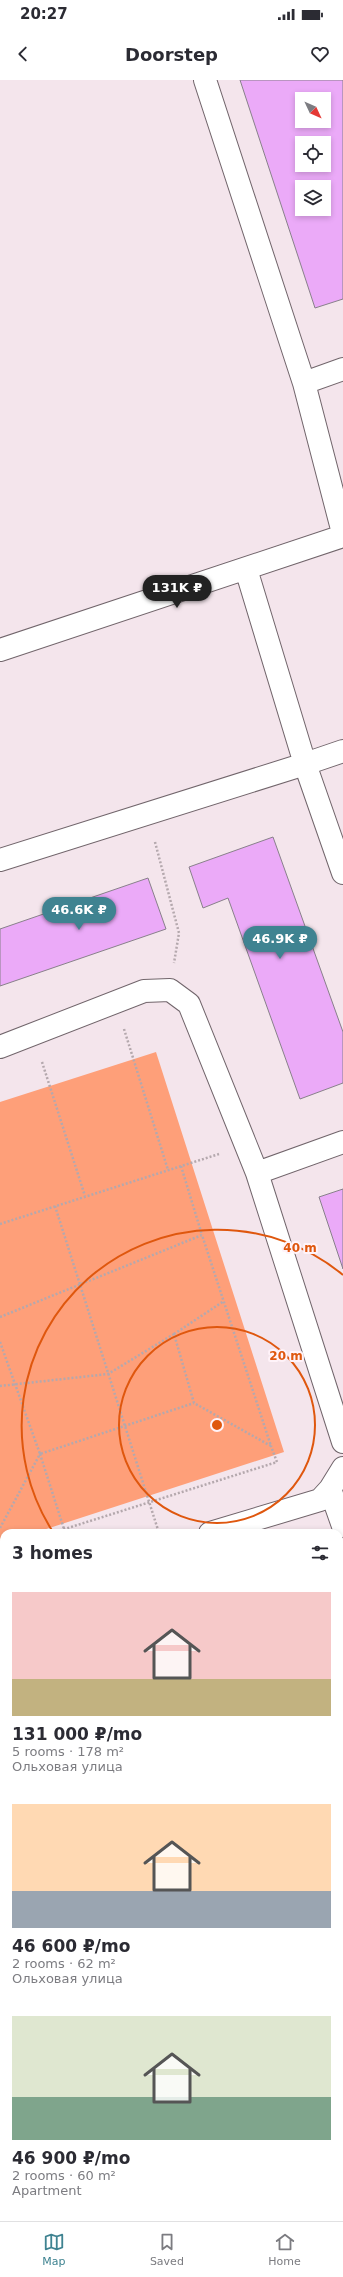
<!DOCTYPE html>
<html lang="en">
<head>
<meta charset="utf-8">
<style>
  body { margin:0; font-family:"DejaVu Sans",sans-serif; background:#f7f7f7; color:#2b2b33; height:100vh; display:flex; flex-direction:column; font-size:15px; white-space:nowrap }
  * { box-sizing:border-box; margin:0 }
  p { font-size:13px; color:#7c7c81 }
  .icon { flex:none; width:22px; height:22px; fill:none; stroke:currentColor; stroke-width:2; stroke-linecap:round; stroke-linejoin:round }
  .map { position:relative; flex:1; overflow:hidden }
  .details { position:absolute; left:0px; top:1449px; width:343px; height:692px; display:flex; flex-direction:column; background:#fff; border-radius:12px 12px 0 0; box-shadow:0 2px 6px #0003 }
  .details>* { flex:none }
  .needle { width:26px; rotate:134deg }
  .tools { position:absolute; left:295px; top:12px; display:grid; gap:8px }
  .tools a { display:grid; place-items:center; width:36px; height:36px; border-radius:0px; background:#fff; box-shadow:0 2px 6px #0003; font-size:20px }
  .price { position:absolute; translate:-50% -34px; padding:0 9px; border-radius:14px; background:#3f8391; color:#fff; font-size:13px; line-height:26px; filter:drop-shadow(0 1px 2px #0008) }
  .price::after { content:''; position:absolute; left:50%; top:24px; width:12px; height:9px; margin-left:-6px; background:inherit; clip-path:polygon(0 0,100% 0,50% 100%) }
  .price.on { background:#222; color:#fff }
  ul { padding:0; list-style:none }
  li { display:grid; align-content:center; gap:8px; height:212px; padding:0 12px }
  li span { display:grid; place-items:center; height:124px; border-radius:0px; color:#555 }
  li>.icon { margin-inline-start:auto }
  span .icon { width:72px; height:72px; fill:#fffc; stroke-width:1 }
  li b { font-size:17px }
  h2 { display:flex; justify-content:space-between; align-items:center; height:48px; padding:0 12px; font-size:17px }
  .status { display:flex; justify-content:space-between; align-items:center; height:28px; padding:0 20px; background:#fff; direction:ltr }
  .status svg { height:11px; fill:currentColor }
  header { display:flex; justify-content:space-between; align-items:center; height:52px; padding:0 12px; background:#fff; font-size:18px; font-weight:600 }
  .dock { display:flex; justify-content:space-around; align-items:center; height:56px; border-top:1px solid #e1e1e2; background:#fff; font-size:11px; color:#7c7c81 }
  .dock a { display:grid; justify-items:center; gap:2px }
  .dock .on { color:#3f8391 }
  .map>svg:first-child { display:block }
  .built { fill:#ead4de }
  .green { fill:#fe9f79 }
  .building { fill:#ebaaf8; stroke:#88808a; fill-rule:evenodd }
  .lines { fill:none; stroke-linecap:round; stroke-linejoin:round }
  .minor-casing { stroke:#71656b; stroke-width:24 }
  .path { stroke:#b4a8ad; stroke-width:2.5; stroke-dasharray:2 2; stroke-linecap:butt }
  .minor { stroke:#fff; stroke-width:22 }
  .ring { fill:none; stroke:#df570e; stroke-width:2 }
  .centre { fill:#df570e; stroke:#fff3f9; stroke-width:2 }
  .ring-label { font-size:12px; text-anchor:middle; font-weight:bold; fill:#df570e; stroke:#fff3f9; stroke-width:4; stroke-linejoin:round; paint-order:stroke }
</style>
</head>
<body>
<div class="status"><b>20:27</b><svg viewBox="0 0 49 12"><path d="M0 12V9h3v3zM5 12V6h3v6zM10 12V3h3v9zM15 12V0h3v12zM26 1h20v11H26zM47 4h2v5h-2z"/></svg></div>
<header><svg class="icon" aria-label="back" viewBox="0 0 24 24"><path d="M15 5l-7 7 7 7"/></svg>Doorstep<svg class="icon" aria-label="heart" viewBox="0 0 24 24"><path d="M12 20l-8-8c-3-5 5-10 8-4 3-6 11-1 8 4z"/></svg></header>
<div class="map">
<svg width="343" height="2141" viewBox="0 0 343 2141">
  <rect width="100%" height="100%" fill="#f4e5ec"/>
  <path class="built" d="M343 1790V2141H0V1907L4 1905V2137H339V1792Z"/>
  <path class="green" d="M156 972 284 1372 34 1453H4V1463L0 1464V1022Z
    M343 1537V1588L339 1589V1538Z
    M4 1649V1700L0 1701V1650Z
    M343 1664V1719L339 1720V1665Z
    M4 1778V1832L0 1834V1780Z
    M4 1950V2008L0 2004V1954Z
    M0 2050 4 2054V2137H10L6 2141H0Z
    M52 2137H76L78 2139 195 2137 199 2141H48Z"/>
  <path class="building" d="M240 0H343V219L315 228ZM302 19H324V41H302ZM302 63H324V85H302ZM302 107H324V129H302Z
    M273 757 343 952V1003L300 1019 228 818 203 828 189 787Z
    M148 798 166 849 0 906V849Z
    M343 1109V1189L319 1117Z
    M339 1476 343 1488V1527L339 1529Z
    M4 1574V1638L0 1639V1575Z
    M339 2000 343 2004V2141H270L274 2137H339Z"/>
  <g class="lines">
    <defs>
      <path id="minor" d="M205 0 304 303
        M343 289 304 303 343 453
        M246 489 305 684 343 671
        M0 570 343 456
        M0 780 305 684 343 793
        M0 967 144 911 170 910 189 924 257 1093 343 1062
        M257 1093 343 1362
        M330 1409 343 1446
        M210 1453 320 1420 330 1409 343 1388
        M0 1517 4 1516
        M339 1600 343 1599
        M0 1723 4 1721
        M339 1953 343 1957
        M37 2141 41 2137"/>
    </defs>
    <use href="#minor" class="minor-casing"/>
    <path class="path" d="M155 762 179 853 174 883
      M124 949 168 1090
      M42 982 85 1116
      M181 1086 202 1155
      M55 1126 159 1453
      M0 1144 219 1074
      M0 1237 202 1155 271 1366 194 1323 174 1254 108 1294 0 1306
      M174 1254 224 1221
      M0 1262 40 1374 194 1323
      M0 1448 40 1374 64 1449
      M52 1453 277 1382 271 1366
      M0 1466 1 1469 4 1468"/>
    <use href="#minor" class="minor"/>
  </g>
  <g class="ring">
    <circle cx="217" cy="1345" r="98"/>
    <path d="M53 1452A196 196 0 0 1 343 1195"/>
  </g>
  <circle cx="217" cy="1345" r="6" class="centre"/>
  <g class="ring-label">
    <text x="300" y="1172">40 m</text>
    <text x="286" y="1280">20 m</text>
  </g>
</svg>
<div class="tools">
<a><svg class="needle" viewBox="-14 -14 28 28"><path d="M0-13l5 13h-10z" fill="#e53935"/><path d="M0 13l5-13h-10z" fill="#7c7c81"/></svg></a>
<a><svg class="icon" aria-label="locate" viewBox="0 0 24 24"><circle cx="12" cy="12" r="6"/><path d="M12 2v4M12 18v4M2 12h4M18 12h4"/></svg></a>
<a><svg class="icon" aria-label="layers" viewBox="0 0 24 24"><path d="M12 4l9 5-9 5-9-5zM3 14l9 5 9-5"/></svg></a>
</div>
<b class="price on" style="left:177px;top:529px">131K ₽</b>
<b class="price" style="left:79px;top:851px">46.6K ₽</b>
<b class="price" style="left:280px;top:880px">46.9K ₽</b>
<section class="details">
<h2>3 homes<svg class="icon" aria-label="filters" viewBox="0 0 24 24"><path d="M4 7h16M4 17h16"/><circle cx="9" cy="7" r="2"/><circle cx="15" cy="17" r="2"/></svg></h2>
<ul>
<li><span style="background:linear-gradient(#f6c9c9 70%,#c2b280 0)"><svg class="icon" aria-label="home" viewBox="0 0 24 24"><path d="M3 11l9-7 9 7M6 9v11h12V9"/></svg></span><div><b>131 000 ₽/mo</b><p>5 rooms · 178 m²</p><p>Ольховая улица</p></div></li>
<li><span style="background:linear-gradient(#ffd9b3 70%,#9aa5b1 0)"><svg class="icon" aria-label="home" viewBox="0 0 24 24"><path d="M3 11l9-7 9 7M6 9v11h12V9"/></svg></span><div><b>46 600 ₽/mo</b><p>2 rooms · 62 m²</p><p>Ольховая улица</p></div></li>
<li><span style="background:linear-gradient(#dfe7d0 65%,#7fa58c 0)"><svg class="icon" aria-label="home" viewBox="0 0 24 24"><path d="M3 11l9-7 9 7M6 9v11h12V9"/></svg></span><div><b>46 900 ₽/mo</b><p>2 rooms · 60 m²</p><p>Apartment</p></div></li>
</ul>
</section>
</div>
<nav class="dock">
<a class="on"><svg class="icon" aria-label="map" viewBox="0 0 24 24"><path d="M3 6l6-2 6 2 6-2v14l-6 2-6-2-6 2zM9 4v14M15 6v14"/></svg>Map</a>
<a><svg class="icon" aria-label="saved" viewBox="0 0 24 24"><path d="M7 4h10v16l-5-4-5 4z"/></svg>Saved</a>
<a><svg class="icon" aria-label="home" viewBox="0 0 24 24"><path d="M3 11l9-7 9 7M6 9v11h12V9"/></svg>Home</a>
</nav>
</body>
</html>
